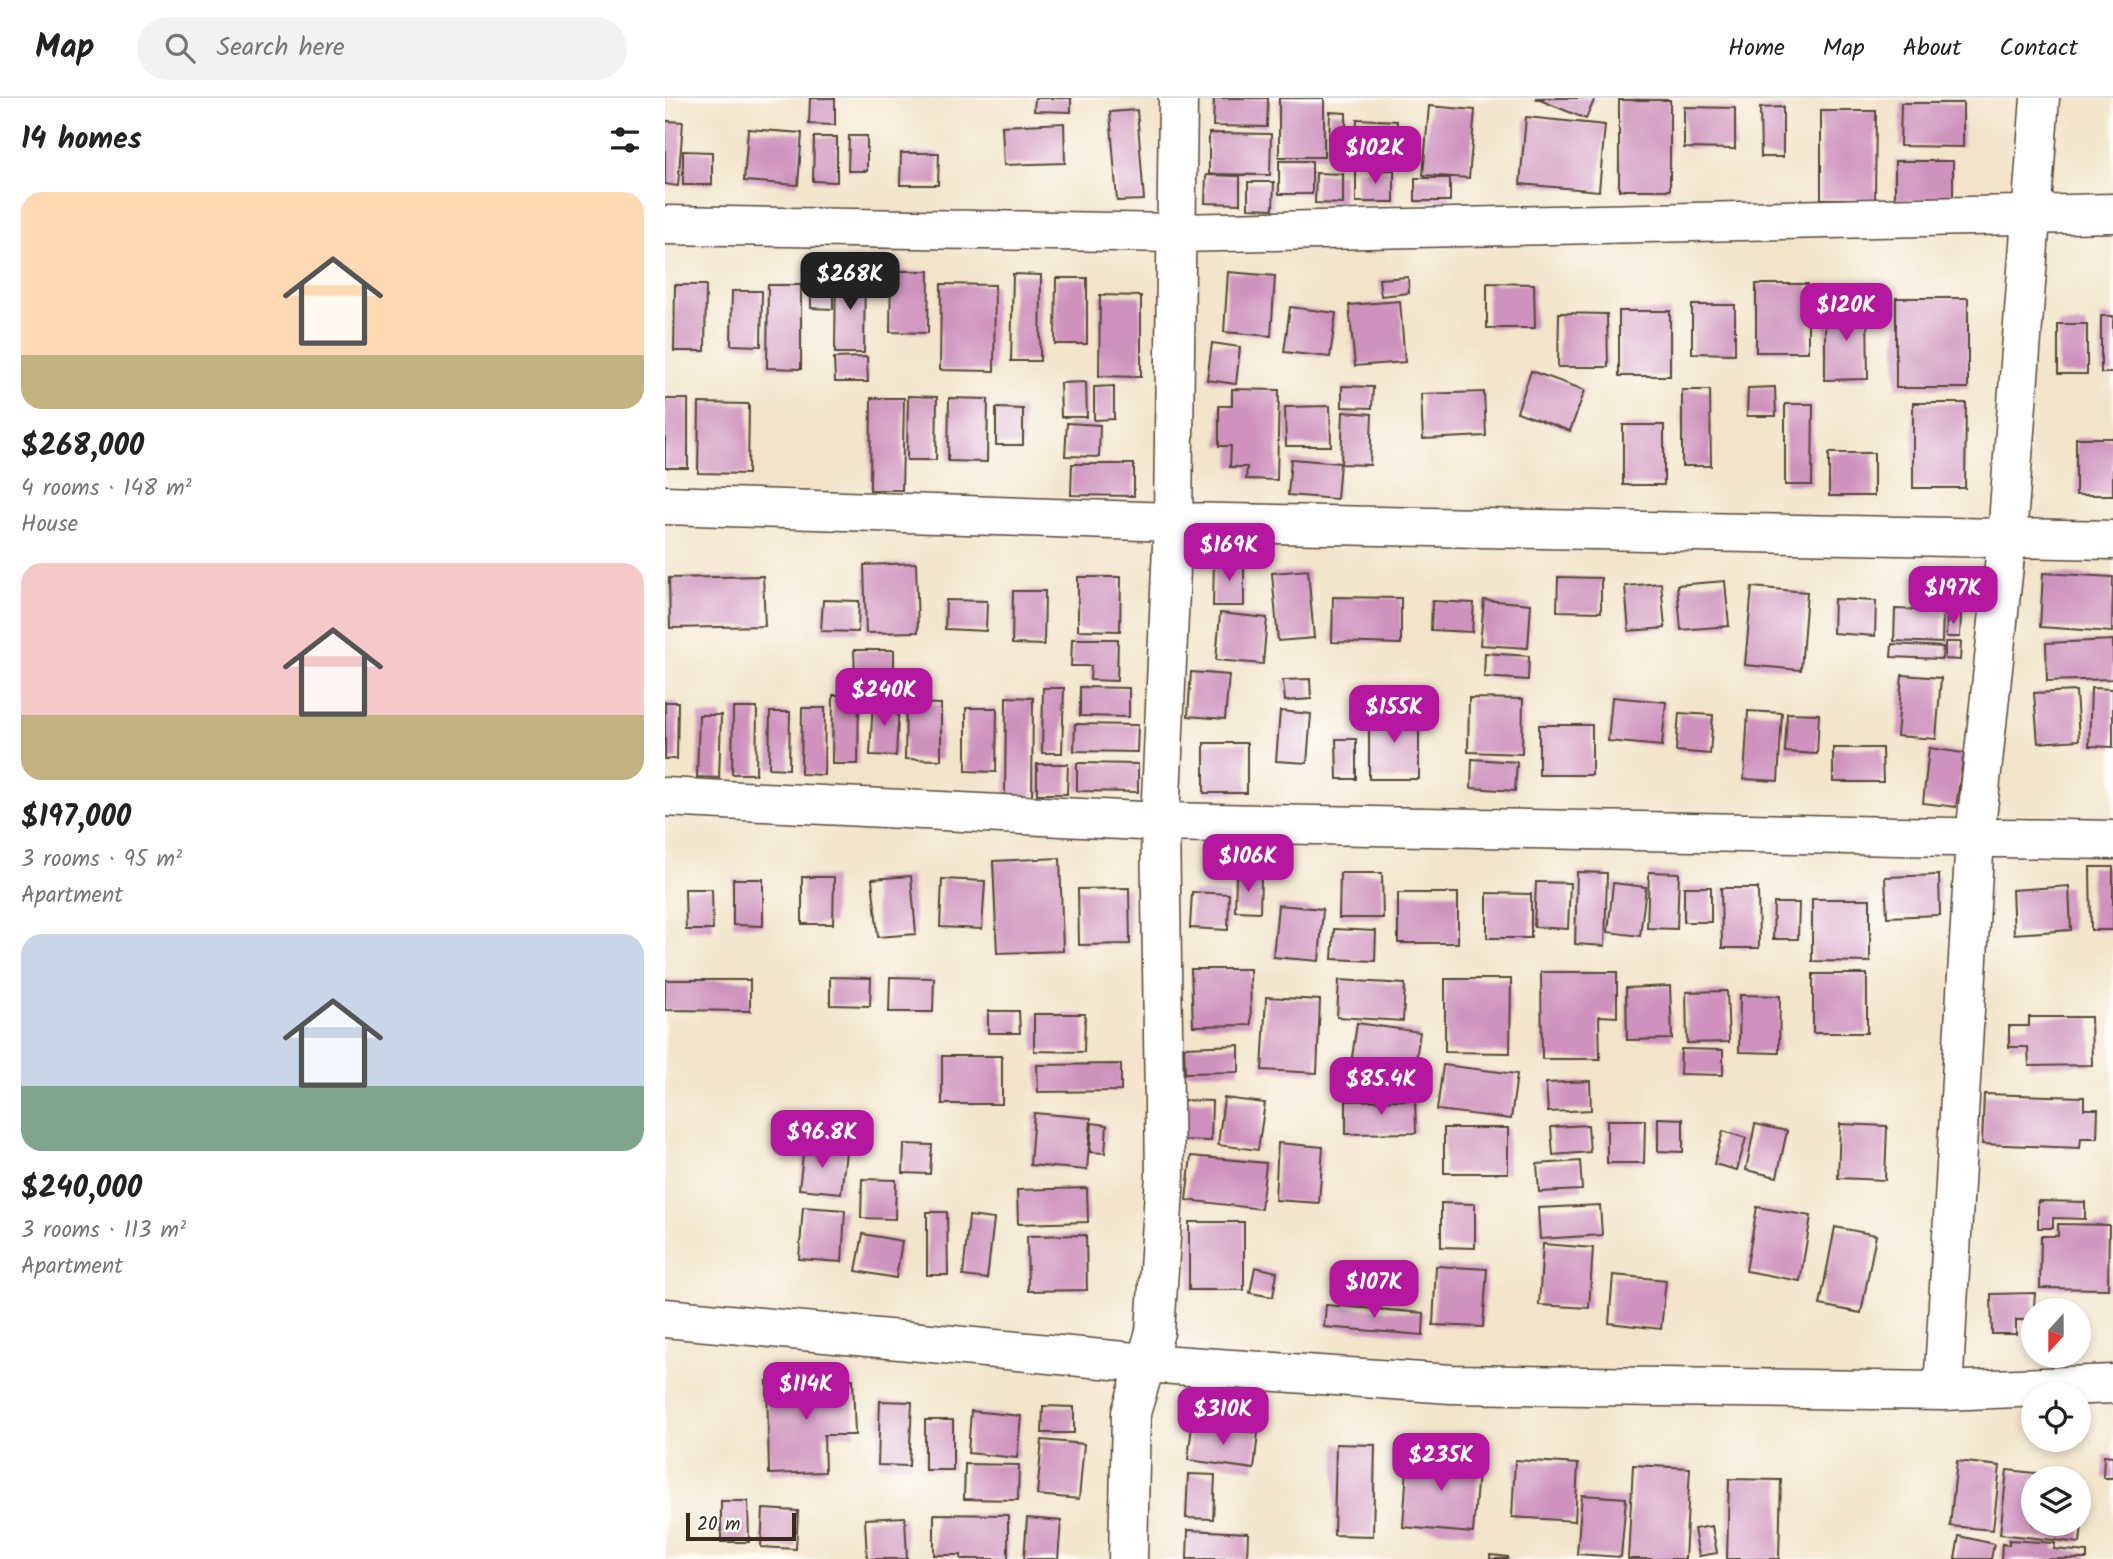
<!DOCTYPE html>
<html lang="en">
<head>
<meta charset="utf-8">
<style>
  body { margin:0; font-family:Kalam,sans-serif; background:#f2f2f2; color:#222; height:100vh; display:flex; flex-direction:column; font-size:26px; white-space:nowrap }
  * { box-sizing:border-box; margin:0 }
  p { font-size:23px; color:#767676 }
  .icon { flex:none; width:38px; height:38px; fill:none; stroke:currentColor; stroke-width:2; stroke-linecap:round; stroke-linejoin:round }
  .map { position:relative; flex:1; overflow:hidden }
  .drawer { display:flex; flex-direction:column; background:#fff; width:665px }
  .drawer>* { flex:none }
  .needle { width:46px; rotate:201deg }
  .tools { position:absolute; left:1356px; top:1200px; display:grid; gap:14px }
  .tools a { display:grid; place-items:center; width:70px; height:70px; border-radius:50%; background:#fff; box-shadow:0 4px 10px #0003; font-size:35px }
  .scale { position:absolute; left:21px; bottom:18px; width:110px; box-sizing:border-box; padding-left:7px; border:4px solid #3b2a1e; border-top:0; font-size:19px; line-height:24px; white-space:nowrap; color:#3b2a1e; -webkit-text-stroke:5px #fdfcf7; paint-order:stroke }
  .price { position:absolute; translate:-50% -60px; padding:0 16px; border-radius:14px; background:#b5179e; color:#fff; font-size:23px; line-height:46px; filter:drop-shadow(0 2px 4px #0008) }
  .price::after { content:''; position:absolute; left:50%; top:42px; width:21px; height:16px; margin-left:-10px; background:inherit; clip-path:polygon(0 0,100% 0,50% 100%) }
  .price.on { background:#222; color:#fff }
  ul { padding:0; list-style:none }
  li { display:grid; align-content:center; gap:14px; height:371px; padding:0 21px }
  li span { display:grid; place-items:center; height:217px; border-radius:21px; color:#555 }
  li>.icon { margin-inline-start:auto }
  span .icon { width:126px; height:126px; fill:#fffc; stroke-width:1 }
  li b { font-size:30px }
  h2 { display:flex; justify-content:space-between; align-items:center; height:84px; padding:0 21px; font-size:30px }
  header { display:flex; align-items:center; gap:42px; box-sizing:border-box; height:98px; padding:0 35px; background:#fff; border-bottom:2px solid #e0e0e0 }
  header strong { font-size:33px }
  nav { display:flex; gap:38px; margin-inline-start:auto; font-size:24px }
  .search { width:490px; height:63px; background:#f2f2f2; display:flex; align-items:center; gap:18px; box-sizing:border-box; padding:0 24px; border-radius:38px; color:#767676; font-size:26px }
  main { display:flex; flex:1; min-height:0 }
  .map>svg:first-child { display:block }
  .building { fill:#ce92bd }
  .lines { fill:none; stroke-linecap:round; stroke-linejoin:round }
  .minor-casing { stroke:#564638; stroke-width:41 }
  .minor { stroke:#fff; stroke-width:38 }
</style>
</head>
<body>
<header>
<strong>Map</strong>
<div class="search"><svg class="icon" aria-label="search" viewBox="0 0 24 24"><circle cx="10" cy="10" r="6"/><path d="M15 15l6 6"/></svg>Search here</div>
<nav><a>Home</a><a>Map</a><a>About</a><a>Contact</a></nav>
</header>
<main>
<section class="drawer">
<h2>14 homes<svg class="icon" aria-label="filters" viewBox="0 0 24 24"><path d="M4 7h16M4 17h16"/><circle cx="9" cy="7" r="2"/><circle cx="15" cy="17" r="2"/></svg></h2>
<ul>
<li><span style="background:linear-gradient(#ffd9b3 75%,#c2b280 0)"><svg class="icon" aria-label="home" viewBox="0 0 24 24"><path d="M3 11l9-7 9 7M6 9v11h12V9"/></svg></span><div><b>$268,000</b><p>4 rooms · 148 m²</p><p>House</p></div></li>
<li><span style="background:linear-gradient(#f6c9c9 70%,#c2b280 0)"><svg class="icon" aria-label="home" viewBox="0 0 24 24"><path d="M3 11l9-7 9 7M6 9v11h12V9"/></svg></span><div><b>$197,000</b><p>3 rooms · 95 m²</p><p>Apartment</p></div></li>
<li><span style="background:linear-gradient(#c9d6e8 70%,#7fa58c 0)"><svg class="icon" aria-label="home" viewBox="0 0 24 24"><path d="M3 11l9-7 9 7M6 9v11h12V9"/></svg></span><div><b>$240,000</b><p>3 rooms · 113 m²</p><p>Apartment</p></div></li>
</ul>
</section>
<div class="map">
<svg width="1448" height="1461" viewBox="0 0 1448 1461">
  <rect width="100%" height="100%" fill="#fdfcf7"/>
  <filter id="ink" filterUnits="userSpaceOnUse"><feTurbulence type="fractalNoise" baseFrequency=".0143" numOctaves="2"/><feDisplacementMap in="SourceGraphic" scale="14" xChannelSelector="R" yChannelSelector="G"/><feConvolveMatrix kernelMatrix="1 2 1 2 8 2 1 2 1" color-interpolation-filters="sRGB"/></filter>
  <filter id="wash" filterUnits="userSpaceOnUse"><feTurbulence type="fractalNoise" baseFrequency=".00686" numOctaves="4" result="noise"/><feDisplacementMap in="SourceGraphic" scale="28" xChannelSelector="R" yChannelSelector="G"/><feGaussianBlur stdDeviation="1.57" result="paint"/><feColorMatrix in="noise" values="0 0 0 0 0 0 0 0 0 0 0 0 0 0 0 0 0 1.4 0 .05"/><feComposite in="paint" operator="in"/></filter>
  <g filter="url(#wash)">
    <rect width="100%" height="100%" fill="#f2e4c9"/>
    <g id="blocks">
      <path class="building" d="M145 0H170V27L144 26Z
        M370 0H406V14L369 13Z
        M549 0H603L602 29 548 28Z
        M614 0H659V59H614Z
        M870 0H930L921 21Z
        M954 2H1005V92H954Z
        M1236 5H1298V49L1235 48Z
        M764 8 810 12 804 80 758 77Z
        M1019 9 1070 10V51L1019 50Z
        M1118 9V59H1096L1095 10Z
        M472 12 479 102 452 103 445 14Z
        M1156 13H1211L1210 101H1156Z
        M665 14 681 15V49H664Z
        M861 19 940 27 934 93 855 86Z
        M692 21 732 23 731 60H690Z
        M0 23 18 24 13 88 0 86Z
        M399 25 400 65 339 67 337 28Z
        M83 31 137 35 133 87 79 83Z
        M544 35 606 36 605 77 544 76Z
        M184 38H202V73H183Z
        M149 39H172V84L148 83Z
        M18 53 47 54V87H18Z
        M236 55H274L273 87H235Z
        M614 63H647V96H614Z
        M1230 63H1288V102H1230Z
        M691 72H729V104H691Z
        M651 75 678 76V106L650 105Z
        M541 77 575 78V106L540 105Z
        M750 80H785V103H750Z
        M583 84H609L608 111 583 110Z
        M171 172 200 173 199 255H170Z
        M226 173H264L263 235 225 234Z
        M563 174 610 178 606 238 559 234Z
        M348 176 376 177 375 263H346Z
        M146 177 168 178V211L146 210Z
        M743 179 744 195 716 198 714 181Z
        M391 180H422V246H390Z
        M822 185 869 186 870 230H822Z
        M276 186 330 187 329 273 275 272Z
        M1091 186H1143V254H1091Z
        M10 187H41L40 253H9Z
        M103 187H136V271L102 270Z
        M67 193H97L96 248 66 247Z
        M435 197 476 198V279L434 278Z
        M1231 200H1303V290H1231Z
        M735 203 740 264 690 268 684 207Z
        M1027 207H1070V256L1027 255Z
        M1160 208H1202L1203 281 1160 282Z
        M625 209 671 215 665 259 619 254Z
        M954 213H1005V278H954Z
        M894 215 942 216 943 269H893Z
        M1436 218H1448V275H1436Z
        M1393 226H1422V276H1393Z
        M547 245 575 249 571 286 542 282Z
        M202 259 203 284H170L169 260Z
        M866 273 920 292 905 333 852 314Z
        M421 284 422 319H396L395 285Z
        M449 288V321L429 322V289Z
        M677 288 708 289 707 310 677 309Z
        M1110 289 1111 318H1082L1083 290Z
        M567 291 614 292 612 382 581 381 582 369H565L566 348H554V308H567Z
        M1017 292H1045L1046 368H1017Z
        M819 294 821 338 758 341 756 296Z
        M243 298 272 299 271 362H242Z
        M206 300H239L237 392H205Z
        M284 300 323 301 322 364 283 363Z
        M0 301H23V370H0Z
        M34 305 84 306 83 376 33 375Z
        M1248 305H1301L1300 390H1248Z
        M1120 306H1148L1147 387H1120Z
        M665 308 666 348H621L620 309Z
        M331 310 358 311V347H331Z
        M678 314 707 316 705 367 676 366Z
        M402 325 435 327 434 359 400 358Z
        M958 327H999V387H958Z
        M1411 340H1448V397H1411Z
        M1164 355H1209V398H1164Z
        M626 361 675 365 672 401 623 397Z
        M407 366H469V398L406 397Z
        M549 462H579V508H548Z
        M251 465 253 534 201 535 199 467Z
        M643 472 649 540 613 543 607 475Z
        M1378 475 1448 479 1447 534 1375 529Z
        M98 478 100 528 5 530 4 480Z
        M413 479H456L455 533 413 532Z
        M893 479 936 480V514L892 513Z
        M1060 483 1064 528 1016 532 1012 487Z
        M996 485 1000 530 964 533 960 488Z
        M1087 489 1142 494 1136 572 1080 567Z
        M348 493H380L379 547 347 546Z
        M668 499 736 500V546L667 544Z
        M1169 501 1211 503 1210 538 1168 535Z
        M158 502 194 503 193 534 156 533Z
        M281 502 322 503 321 533 280 531Z
        M819 502 866 506 863 550 815 547Z
        M767 503 809 505 807 534 766 532Z
        M1230 511 1278 513 1277 545 1229 543Z
        M555 515 602 520 598 566 551 562Z
        M1282 516 1296 517 1295 539H1281Z
        M407 541H453L452 583 425 582 426 568H406Z
        M1448 542V581L1382 583 1381 545Z
        M1280 544H1296L1295 562 1280 561Z
        M1227 546 1278 549 1277 561 1226 559Z
        M189 552H229V579H190Z
        M820 555 864 558 863 582 819 579Z
        M526 574 564 577 560 621 523 618Z
        M1237 577 1276 580 1271 641 1232 638Z
        M645 581 646 601 620 603 618 582Z
        M415 589 464 590V619L415 618Z
        M378 590H399L397 655H377Z
        M1426 590 1448 591V649L1424 648Z
        M1411 593 1414 642 1373 645 1369 595Z
        M168 597H194L193 666H167Z
        M341 599 368 600 367 701 340 700Z
        M947 599 1001 604 997 648 943 643Z
        M804 600 858 601 857 656 803 654Z
        M208 602 234 604 231 658 205 657Z
        M0 604H13L12 661H0Z
        M241 605 276 606V662L240 661Z
        M68 610H92L91 676H67Z
        M137 610H160L159 677 136 676Z
        M301 610H332L331 674 301 673Z
        M754 612V681H704V613Z
        M615 613 646 616 642 665 611 663Z
        M1083 613 1117 615 1113 683 1079 681Z
        M105 614H125L124 671 104 670Z
        M1014 615 1048 617 1045 656 1011 653Z
        M1122 615 1154 616 1152 656 1120 654Z
        M34 617H56L54 680 32 679Z
        M410 626 473 627 472 654 409 653Z
        M874 627H927V677H874Z
        M671 641H691V681H672Z
        M539 645H582V695H539Z
        M1168 650H1217L1218 684H1168Z
        M1264 650 1299 655 1291 709 1258 705Z
        M807 661 852 664 850 693 806 690Z
        M412 665 473 666V694L412 693Z
        M372 666H403L402 696H372Z
        M395 760 398 853 332 855 328 763Z
        M1425 769H1448V832H1426Z
        M912 774 942 775 940 848 910 846Z
        M984 774 1014 775 1012 831 982 830Z
        M675 775H717L718 820H674Z
        M1274 777 1275 817 1222 819 1220 779Z
        M246 778 251 836 213 839 207 781Z
        M571 778 596 779 595 814 570 813Z
        M137 779H169L168 826H137Z
        M68 781H98V828L68 827Z
        M277 781 320 783 317 831 275 829Z
        M871 784 905 785 903 831 869 829Z
        M948 785 981 789 975 838 943 834Z
        M1404 788 1406 832 1349 836 1347 792Z
        M1019 789H1046V824H1019Z
        M464 790 465 846 414 847 413 791Z
        M1056 790H1093L1094 850H1057Z
        M20 791H47L48 832H21Z
        M527 794 564 796 563 832 525 830Z
        M733 795H793V845H733Z
        M822 795 866 796V840H822Z
        M1147 801H1205V864L1147 863Z
        M1109 805H1134L1133 841H1108Z
        M613 807 658 811 654 863 608 859Z
        M669 831 711 833 710 863 667 861Z
        M526 871H585L586 927 528 928Z
        M876 874H952V919L934 918 935 961H877Z
        M1148 876H1202V935H1148Z
        M165 879 206 880 205 908 165 907Z
        M225 879 269 880 268 914H224Z
        M780 881H846L845 955 780 954Z
        M0 882H85V913L0 912Z
        M674 882 740 886 738 923 672 919Z
        M1005 888 1007 941 962 942 961 890Z
        M1062 893 1064 944 1022 945 1021 894Z
        M1075 897 1115 898 1114 955 1074 954Z
        M601 899 655 902 652 975 597 972Z
        M323 913H354L355 935H323Z
        M369 916H420L419 954 369 953Z
        M1364 919H1426L1427 967 1364 968 1363 949H1344V928H1364Z
        M692 925 755 934 748 982 685 973Z
        M574 947V974L520 975 519 949Z
        M1016 951 1058 952V977L1015 976Z
        M277 958H337V1006H277Z
        M456 966V993L373 994 372 967Z
        M778 967 852 976 846 1021 772 1012Z
        M925 983 926 1012 883 1014 881 985Z
        M1319 996 1419 999V1011H1433L1432 1040H1416L1415 1050 1317 1046Z
        M559 1000 600 1005 593 1052 553 1047Z
        M514 1002 547 1003 546 1043 513 1042Z
        M750 1002 751 1035 681 1036V1003Z
        M369 1015 426 1020 422 1072 365 1067Z
        M993 1020 1018 1021V1054L993 1053Z
        M942 1022H980L979 1065H942Z
        M427 1025 442 1027 440 1055 425 1054Z
        M1090 1026 1122 1033 1112 1079 1081 1072Z
        M1175 1026 1222 1028 1220 1082 1173 1080Z
        M923 1027 925 1054 888 1057 886 1029Z
        M779 1030H843V1075H779Z
        M1058 1033 1081 1040 1072 1072 1049 1066Z
        M613 1045 658 1049 654 1105 610 1102Z
        M239 1046 267 1047 265 1076 238 1075Z
        M139 1049 181 1054 176 1095 134 1091Z
        M526 1058 601 1065 596 1111 521 1102Z
        M915 1063 917 1092 874 1094 872 1066Z
        M197 1081 231 1082 230 1121 196 1120Z
        M422 1090 423 1124 353 1126 352 1092Z
        M1373 1103 1420 1104V1121L1388 1120V1130H1373Z
        M776 1105 810 1106V1150L776 1149Z
        M935 1107 937 1137 875 1141 873 1110Z
        M138 1109 180 1112 177 1164 134 1161Z
        M1092 1109 1146 1118 1135 1183 1081 1173Z
        M262 1114H282L283 1177H262Z
        M304 1118 329 1121 322 1181 298 1178Z
        M524 1124H579V1192H524Z
        M1393 1126 1444 1127 1443 1191 1375 1190 1376 1138H1393Z
        M1170 1129 1211 1137 1196 1215 1155 1207Z
        M198 1136 237 1143 231 1180 191 1173Z
        M421 1137 422 1192 363 1193 362 1138Z
        M878 1146 928 1150 924 1210 874 1207Z
        M771 1168 822 1171 818 1229 768 1227Z
        M590 1169 612 1174 608 1199 585 1195Z
        M948 1177 1001 1182 996 1231 944 1225Z
        M1370 1195 1368 1222H1351V1236H1327L1326 1196Z
        M661 1207 759 1215 758 1237 659 1229Z
        M188 1281 190 1337H159L160 1374 104 1376 102 1283Z
        M215 1303 247 1304 244 1368 213 1367Z
        M378 1308 409 1309V1335H377Z
        M306 1313 356 1318 352 1360 303 1355Z
        M260 1322H288V1372H260Z
        M527 1327 593 1335 589 1371 523 1362Z
        M377 1342 419 1346 414 1401 372 1397Z
        M671 1346 710 1347 708 1438 669 1437Z
        M743 1355 814 1361 808 1435 738 1429Z
        M1439 1357 1448 1358V1380H1438Z
        M850 1362 913 1366 910 1423 847 1419Z
        M1292 1363 1335 1368 1328 1432 1285 1428Z
        M300 1366 354 1367 353 1402 299 1401Z
        M968 1367 1025 1370 1020 1461H963Z
        M1342 1372 1390 1377V1381H1368V1426H1414V1390H1421L1415 1445 1335 1436Z
        M523 1376 550 1377 548 1421 521 1420Z
        M1064 1381 1116 1382 1114 1461H1062Z
        M917 1397 961 1400 956 1459 912 1456Z
        M56 1403H83L84 1444H56Z
        M98 1411 133 1413 131 1451 96 1449Z
        M269 1416 343 1417V1461H296V1457H269Z
        M240 1419 242 1461H202L200 1421Z
        M362 1420 396 1423 393 1461H359Z
        M1047 1428 1052 1455 1034 1458 1029 1431Z
        M523 1432 583 1435 582 1461H522Z
        M1294 1438 1329 1446 1326 1461H1290Z
        M1344 1442 1390 1445 1389 1451 1422 1454V1461H1336L1337 1446 1344 1447Z
        M825 1457 843 1459V1461H825Z"/>
    </g>
  </g>
  <g filter="url(#ink)">
    <use href="#blocks" fill-opacity="0" stroke="#564638" stroke-width="2"/>
    <g class="lines">
      <defs>
        <path id="minor" d="M0 127 512 135 1448 115
          M0 407 508 424 1448 442
          M0 699 495 724 1448 742
          M0 1220 480 1265 786 1286 1278 1293 1448 1286
          M1278 1293 1310 739 1342 439 1375 0
          M463 1461 466 1315 490 1234 500 1077 495 724 508 424 513 0"/>
      </defs>
      <use href="#minor" class="minor-casing"/>
      <use href="#minor" class="minor"/>
    </g>
  </g>
</svg>
<div class="tools">
<a><svg class="needle" viewBox="-14 -14 28 28"><path d="M0-13l5 13h-10z" fill="#e53935"/><path d="M0 13l5-13h-10z" fill="#767676"/></svg></a>
<a><svg class="icon" aria-label="locate" viewBox="0 0 24 24"><circle cx="12" cy="12" r="6"/><path d="M12 2v4M12 18v4M2 12h4M18 12h4"/></svg></a>
<a><svg class="icon" aria-label="layers" viewBox="0 0 24 24"><path d="M12 4l9 5-9 5-9-5zM3 14l9 5 9-5"/></svg></a>
</div>
<div class="scale">20 m</div>
<b class="price" style="left:710px;top:88px">$102K</b>
<b class="price on" style="left:185px;top:214px">$268K</b>
<b class="price" style="left:1181px;top:245px">$120K</b>
<b class="price" style="left:564px;top:485px">$169K</b>
<b class="price" style="left:1288px;top:528px">$197K</b>
<b class="price" style="left:219px;top:630px">$240K</b>
<b class="price" style="left:729px;top:647px">$155K</b>
<b class="price" style="left:583px;top:796px">$106K</b>
<b class="price" style="left:716px;top:1019px">$85.4K</b>
<b class="price" style="left:157px;top:1072px">$96.8K</b>
<b class="price" style="left:709px;top:1222px">$107K</b>
<b class="price" style="left:141px;top:1324px">$114K</b>
<b class="price" style="left:558px;top:1349px">$310K</b>
<b class="price" style="left:776px;top:1395px">$235K</b>
</div>
</main>
</body>
</html>
